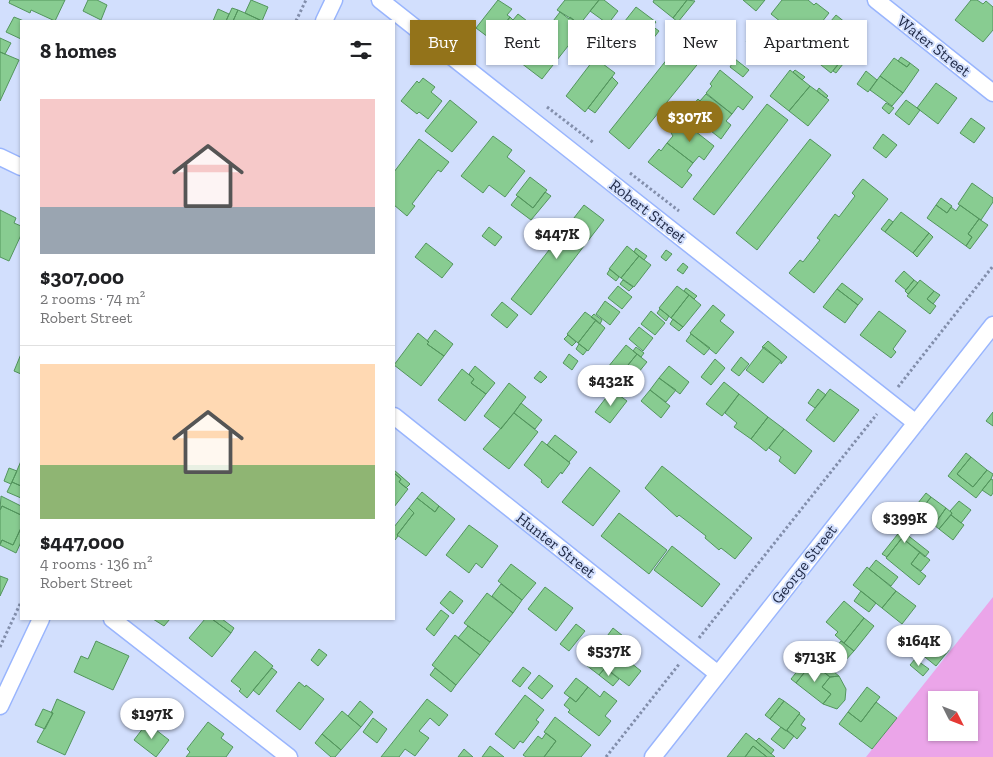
<!DOCTYPE html>
<html lang="en">
<head>
<meta charset="utf-8">
<style>
  body { margin:0; font-family:"Zilla Slab",serif; background:#f2f2f2; color:#202124; height:100vh; display:flex; flex-direction:column; font-size:19px; white-space:nowrap }
  * { box-sizing:border-box; margin:0 }
  p { font-size:16px; color:#757577 }
  .icon { flex:none; width:28px; height:28px; fill:none; stroke:currentColor; stroke-width:2; stroke-linecap:round; stroke-linejoin:round }
  .map { position:relative; flex:1; overflow:hidden }
  .sheet { position:absolute; left:20px; top:20px; width:375px; height:600px; display:flex; flex-direction:column; background:#fff; border-radius:0px; box-shadow:0 1px 4px #0004 }
  .sheet>* { flex:none }
  .top-card { position:absolute; left:410px; top:20px; width:475px; height:45px; display:flex; gap:10px }
  .needle { width:32px; rotate:132deg }
  .buttons { position:absolute; left:928px; top:691px; display:grid; gap:10px }
  .buttons a { display:grid; place-items:center; width:50px; height:50px; border-radius:0px; background:#fff; box-shadow:0 1px 4px #0004; font-size:25px }
  .price { position:absolute; translate:-50% -42px; padding:0 11px; border-radius:18px; background:#fff; color:#222; font-size:16px; line-height:32px; filter:drop-shadow(0 1px 2px #0008) }
  .price::after { content:''; position:absolute; left:50%; top:30px; width:15px; height:11px; margin-left:-8px; background:inherit; clip-path:polygon(0 0,100% 0,50% 100%) }
  .price.on { background:#93731a; color:#fff }
  ul { padding:0; list-style:none }
  li { display:grid; align-content:center; gap:10px; height:265px; padding:0 20px }
  li+li { border-top:1px solid #e0e0e0 }
  li span { display:grid; place-items:center; height:155px; border-radius:0px; color:#555 }
  li>.icon { margin-inline-start:auto }
  span .icon { width:90px; height:90px; fill:#fffc; stroke-width:1 }
  li b { font-size:21px }
  h2 { display:flex; justify-content:space-between; align-items:center; height:60px; padding:0 20px; font-size:21px }
  .chip { padding:0 18px; border-radius:0px; background:#fff; box-shadow:0 1px 4px #0004; font-size:18px; line-height:45px }
  .chip.on { background:#93731a; color:#fff }
  .map>svg:first-child { display:block }
  .green { fill:#eba5e9; fill-rule:evenodd }
  .building { fill:#88cc91; stroke:#53955d }
  .lines { fill:none; stroke-linecap:round; stroke-linejoin:round }
  .street-casing { stroke:#99b5fd; stroke-width:19 }
  .path { stroke:#828eab; stroke-width:3; stroke-dasharray:2.5 2.5; stroke-linecap:butt }
  .street { stroke:#fff; stroke-width:16 }
  .labels { text-anchor:middle; dominant-baseline:central; stroke-width:4; stroke-linejoin:round; paint-order:stroke }
  .street-label { font-size:16px; fill:#212b48; stroke:#d2dffd }
</style>
</head>
<body>
<div class="map">
<svg width="993" height="757" viewBox="0 0 993 757">
  <rect width="100%" height="100%" fill="#d2dffd"/>
  <path class="green" d="M993 597V757H866ZM936 700H969V732H936Z"/>
  <path class="building" d="M10 0H65L55 21 31 10 30 13 9 3Z
    M88 0H97L107 5 101 20 83 11Z
    M251 0 268 7 262 21 245 13Z
    M498 0 512 9 507 15 510 17 492 40 476 28Z
    M565 0H599L580 24 557 10Z
    M599 0H604L618 11 608 24 590 11Z
    M654 0H687L673 18 653 2Z
    M687 0 695 1 678 22 673 18Z
    M743 0H765L756 11Z
    M782 0H808L814 5 816 3 829 13 806 42 771 14Z
    M971 0H977L983 4 986 1 993 7V30L983 42 955 20Z
    M636 7 656 22 626 60 606 45Z
    M232 8 238 10 233 21H226Z
    M218 9 229 14 226 21H213Z
    M238 10 245 13 262 21H233Z
    M560 12 569 19 570 17 583 27 542 79 521 63Z
    M518 14 531 24 508 53 492 40 510 17 513 20Z
    M836 15 861 35 846 54 820 34Z
    M14 17 24 21H21V39L6 32Z
    M704 24 717 34 706 49 692 38Z
    M652 26 659 31 636 61 629 56Z
    M757 28 770 37 758 52 746 42Z
    M717 34 724 40 713 54 706 49Z
    M820 34 846 54 831 73 806 53Z
    M859 37 862 39 855 49 852 47Z
    M0 38 11 43 5 54 0 52Z
    M684 38 705 55 629 149 609 132Z
    M0 52 19 60 0 101Z
    M901 57 910 63 907 67 898 61Z
    M595 58 615 73 585 112 566 96Z
    M894 58 907 67 910 63 919 70 903 93 880 76Z
    M735 59 749 70 743 77 730 67Z
    M841 61 843 64 836 73 833 71Z
    M720 70 753 97 743 110 738 106 732 114 706 93 712 86 710 84Z
    M790 70 810 86 789 111 770 96Z
    M795 70 805 77 802 80 793 72Z
    M866 71 877 80 868 92 857 84Z
    M880 76 903 93 892 106 870 90Z
    M612 77 618 83 595 113 588 108Z
    M423 78 435 87 431 92 442 101 428 119 419 112 417 114 401 101 417 81 419 83Z
    M936 83 957 98 938 124 917 108Z
    M810 86 829 100 808 126 789 111Z
    M819 88 828 96 826 98 817 91Z
    M706 94 732 114 726 121 731 125 721 139 687 112 698 99 700 101Z
    M450 100 477 122 452 152 425 131Z
    M906 100 920 110 909 125 895 114Z
    M886 103 894 108 889 114 882 108Z
    M767 104 788 120 714 215 693 199Z
    M971 118 985 128 974 143 960 133Z
    M681 120 714 146 704 160 699 156 693 163 667 143 673 136 671 133Z
    M883 134 897 145 886 158 873 148Z
    M493 136 512 150 507 157 525 171 505 197 489 185 483 193 461 176Z
    M419 139 449 162 441 172 438 170 412 204 415 206 407 216 394 205V172Z
    M810 139 831 155 757 250 736 233Z
    M667 143 693 163 687 171 692 175 682 188 648 162 659 149 661 151Z
    M530 177 547 190 533 208 516 195Z
    M863 179 888 199 814 293 789 273 800 260 803 262 820 240 817 238 835 214 839 217 855 196 852 193Z
    M972 183 993 198V202L981 220 958 204Z
    M545 192 551 196 531 220 511 205 518 196 533 208Z
    M941 198 952 206 947 213 936 205Z
    M584 205 604 220 531 315 511 299Z
    M936 205 947 213 951 207 956 211 960 205 979 219 968 234 972 237 966 246 927 218Z
    M0 210 16 218 14 223 21 226V235L9 261 0 257Z
    M901 212 929 233 913 253 885 232Z
    M889 219 893 222 885 232 881 229Z
    M979 219 988 225 970 249 966 246 972 237 968 234Z
    M489 227 502 237 495 246 482 236Z
    M929 233 933 237 917 257 913 253Z
    M426 243 453 264 442 278 415 257Z
    M627 246 639 256 621 278 609 269Z
    M636 248 647 256 644 260 634 252Z
    M666 250 672 254 666 261 661 257Z
    M639 256 651 265 634 287 621 278Z
    M683 263 688 267 683 274 677 270Z
    M610 269 619 277 616 281 607 274Z
    M904 271 914 280 906 290 895 281Z
    M623 280 633 287 629 291 620 284Z
    M914 280 918 283 908 294 905 291Z
    M920 280 934 291 927 299 936 306 930 314 907 296Z
    M842 283 863 299 858 305 837 289Z
    M618 286 632 297 622 309 608 298Z
    M677 286 689 295 671 318 659 308Z
    M686 288 697 296 694 299 684 291Z
    M837 289 858 305 845 323 823 307Z
    M934 291 940 295 933 304 927 299Z
    M689 295 701 305 683 327 671 318Z
    M605 301 620 312 610 325 596 314Z
    M502 302 518 315 507 328 491 315Z
    M713 305 725 315 720 321 734 332 716 354 690 333Z
    M660 309 669 316 666 321 657 313Z
    M651 311 665 323 655 335 641 324Z
    M879 311 906 331 893 349 896 352 891 358 860 335Z
    M585 312 596 320 578 343 567 334Z
    M594 314 602 320 600 324 591 317Z
    M673 319 683 327 679 331 670 324Z
    M596 320 605 328 588 351 578 343Z
    M639 327 653 338 643 351 629 339Z
    M435 330 453 344 444 356 427 344 429 342 427 341Z
    M418 333 429 342 427 344 444 356 421 386 394 365Z
    M691 334 710 348 704 355 686 341Z
    M568 335 576 342 572 346 564 339Z
    M768 341 787 357 781 364V361L762 347Z
    M579 344 587 350 583 355 576 349Z
    M626 345 637 354 619 376 608 367Z
    M636 347 644 353 641 357 633 351Z
    M764 347 781 361 763 383 746 370Z
    M21 354V374L14 371Z
    M569 354 578 361 572 370 563 363Z
    M637 354 647 362 629 384 619 376Z
    M741 357 749 364 739 376 731 370Z
    M715 359 725 368 711 385 701 377Z
    M475 366 495 383 486 394 471 383 474 379 469 374Z
    M669 366 689 382 680 394 659 378Z
    M609 368 618 375 614 379 606 373Z
    M462 369 474 379 471 383 486 394 465 421 438 400Z
    M540 371 547 377 541 383 534 378Z
    M621 377 628 383 625 388 617 382Z
    M659 378 676 390 666 402 650 390Z
    M724 382 739 394 722 416 706 404Z
    M509 383 526 397 501 429 484 416Z
    M818 389 826 395 815 408 808 403Z
    M830 389 859 410 834 442 806 420Z
    M612 390 627 401 610 423 595 412Z
    M650 390 670 406 661 418 641 401Z
    M739 394 768 417 751 439 734 427 737 423 725 413Z
    M521 403 542 420 535 429 514 413Z
    M993 412V426L986 421Z
    M514 413 538 432 509 469 483 449Z
    M768 417 784 429 766 451 751 439Z
    M784 429 812 451 795 474 779 461 781 457 769 448Z
    M555 435 577 452 569 462 547 445Z
    M542 441 570 463 562 474 561 472 548 488 541 482 542 480 524 465Z
    M966 453 971 457 957 474 973 487 987 470 993 474 991 479 976 498 948 476Z
    M971 457 987 470 973 487 957 474Z
    M21 461V486L12 482Z
    M662 466 752 538 735 559 721 548 719 550 705 538 706 536 679 515 677 517 645 488Z
    M590 467 620 491 593 526 562 502Z
    M9 468 17 471 11 484 4 481Z
    M394 470 410 484 406 488 399 482 401 479 394 473Z
    M394 473 401 479 399 482 408 489 394 507Z
    M991 479 993 480V493L991 496 982 490Z
    M12 482 21 486V498L7 492Z
    M422 492 439 506 435 512 417 498Z
    M926 493 931 497 919 512 914 508Z
    M1 496 21 506V515L2 506 0 510Z
    M931 497 946 508 934 525 919 513Z
    M417 498 435 512 439 506 455 519 426 556 397 535 414 513 409 508Z
    M959 501 971 510 961 523 951 515 952 513 950 511Z
    M2 506 21 515V528L13 545 2 540 0 544V510Z
    M409 508 414 513 397 535 398 536 395 540 394 539V527Z
    M946 508 952 513 939 529 934 525Z
    M619 513 667 550 649 574 601 536Z
    M951 515 964 525 953 540 939 529Z
    M469 525 498 546 482 568 476 563 469 573 446 555Z
    M21 528V542L16 553 0 545 2 540 13 545Z
    M901 530 929 552 925 557 902 538 887 557 882 554Z
    M902 538 920 552 911 564 926 576 919 585 886 558Z
    M672 546 720 584 702 607 654 570Z
    M920 552 930 560 921 571 911 564Z
    M876 560 898 577 891 586 869 569Z
    M511 564 536 583 522 600 498 581Z
    M867 567 896 591 882 608 853 585Z
    M0 576 8 579 0 596Z
    M501 584 522 600 513 613 492 596Z
    M545 587 573 608 556 631 528 609Z
    M450 591 463 601 453 614 440 603Z
    M861 591 876 603 869 612 854 601Z
    M896 591 916 606 902 624 882 608Z
    M487 593 513 613 490 642 464 623Z
    M844 601 864 618 844 643 835 635 838 632 826 622Z
    M441 610 449 616 434 636 426 629Z
    M864 618 874 626 854 651 844 643Z
    M153 619H170L164 626Z
    M205 619H212L231 633 212 657 189 638Z
    M212 619H222L234 628 231 633Z
    M576 624 585 631 569 651 560 644Z
    M468 626 490 642 480 655 458 638Z
    M613 628 633 644 631 646 639 652 631 663 641 671 629 686 599 663 612 646 605 639Z
    M455 635 480 655 456 685 432 665Z
    M933 638 949 650 936 666 920 653Z
    M605 639 612 646 599 663 591 656Z
    M96 641 129 656 113 690 74 672 81 656 88 659Z
    M841 641 854 651 843 663 831 653Z
    M319 649 327 655 318 666 311 660Z
    M255 651 273 666 247 698 239 691 241 689 231 681Z
    M811 654 839 676 830 677 812 663 796 683 791 679Z
    M592 657 605 668 599 675 586 665Z
    M915 659 929 669 923 676 910 665Z
    M812 663 830 677 822 687 831 694 823 704 796 683Z
    M523 667 531 673 520 687 512 681Z
    M272 668 277 672 259 695 253 690Z
    M435 668 456 685 451 692 430 675Z
    M605 668 619 679 613 686 599 675Z
    M539 675 553 686 542 699 528 688Z
    M839 676 846 689 845 700 837 709 823 704 831 694 822 687 830 677Z
    M576 678 588 687 576 702 564 693Z
    M299 682 305 687 306 685 324 699 300 730 276 711Z
    M588 687 600 697 604 691 617 701 605 716 611 721 599 736 568 712 570 710 564 705 570 697 576 702Z
    M867 687 880 697 861 722 848 712Z
    M525 695 544 710 536 720 539 722 523 743 520 741 514 749 495 734Z
    M779 698 784 701 770 719 765 715Z
    M57 699 85 712 65 755 37 742 53 713H51Z
    M427 699 448 715 439 726 430 718 419 731 429 738 415 756 405 749 399 757H381Z
    M360 701 373 712 361 727 348 716Z
    M784 701 800 713 786 731 770 719Z
    M876 702 897 718 872 749 839 724 848 712 861 722Z
    M43 709 53 713 45 729 35 725Z
    M342 711 361 727 341 750 322 734Z
    M799 714 805 719 801 725 806 728 797 739 787 730Z
    M555 717 591 745 581 757H544L556 741 544 732Z
    M373 718 387 729 377 743 363 732Z
    M208 722 224 734 221 738 233 747 226 757H186L190 752 187 749Z
    M147 723 169 740 156 757 134 740Z
    M781 727 794 736 784 749 771 739Z
    M546 733 556 741 544 757H526L523 755 538 736 542 739Z
    M746 733 756 741 775 757H767L753 746 745 757H727Z
    M322 734 341 750 335 757H331L315 743Z
    M759 738 774 750 771 754 756 741Z
    M490 746 504 757H482Z
    M753 746 767 757H745Z
    M464 749 473 757H458Z"/>
  <g class="lines">
    <defs>
      <path id="street" d="M380 0 916 423
        M876 0 993 93
        M324 21 334 0
        M0 157 21 167
        M394 416 718 674
        M112 619 289 757
        M0 706 41 619
        M653 757 993 325"/>
    </defs>
    <use href="#street" class="street-casing"/>
    <path class="path" d="M296 21 306 0
      M547 107 594 143
      M630 173 679 211
      M898 387 993 266
      M699 638 877 414
      M0 647 21 602
      M606 757 680 663"/>
    <use href="#street" class="street"/>
  </g>
  <g class="labels">
    <g class="street-label">
      <text transform="translate(934 46) rotate(38)">Water Street</text>
      <text transform="translate(648 211) rotate(38)">Robert Street</text>
      <text transform="translate(556 545) rotate(38)">Hunter Street</text>
      <text transform="translate(804 564) rotate(-52)">George Street</text>
    </g>
  </g>
</svg>
<div class="buttons">
<a><svg class="needle" viewBox="-14 -14 28 28"><path d="M0-13l5 13h-10z" fill="#e53935"/><path d="M0 13l5-13h-10z" fill="#757577"/></svg></a>
</div>
<b class="price on" style="left:690px;top:143px">$307K</b>
<b class="price" style="left:557px;top:260px">$447K</b>
<b class="price" style="left:611px;top:407px">$432K</b>
<b class="price" style="left:905px;top:544px">$399K</b>
<b class="price" style="left:919px;top:667px">$164K</b>
<b class="price" style="left:609px;top:677px">$537K</b>
<b class="price" style="left:815px;top:683px">$713K</b>
<b class="price" style="left:152px;top:740px">$197K</b>
<div class="top-card">
<a class="chip on">Buy</a>
<a class="chip">Rent</a>
<a class="chip">Filters</a>
<a class="chip">New</a>
<a class="chip">Apartment</a>
</div>
<section class="sheet">
<h2>8 homes<svg class="icon" aria-label="filters" viewBox="0 0 24 24"><path d="M4 7h16M4 17h16"/><circle cx="9" cy="7" r="2"/><circle cx="15" cy="17" r="2"/></svg></h2>
<ul>
<li><span style="background:linear-gradient(#f6c9c9 70%,#9aa5b1 0)"><svg class="icon" aria-label="home" viewBox="0 0 24 24"><path d="M3 11l9-7 9 7M6 9v11h12V9"/></svg></span><div><b>$307,000</b><p>2 rooms · 74 m²</p><p>Robert Street</p></div></li>
<li><span style="background:linear-gradient(#ffd9b3 65%,#8fb573 0)"><svg class="icon" aria-label="home" viewBox="0 0 24 24"><path d="M3 11l9-7 9 7M6 9v11h12V9"/></svg></span><div><b>$447,000</b><p>4 rooms · 136 m²</p><p>Robert Street</p></div></li>
</ul>
</section>
</div>
</body>
</html>
